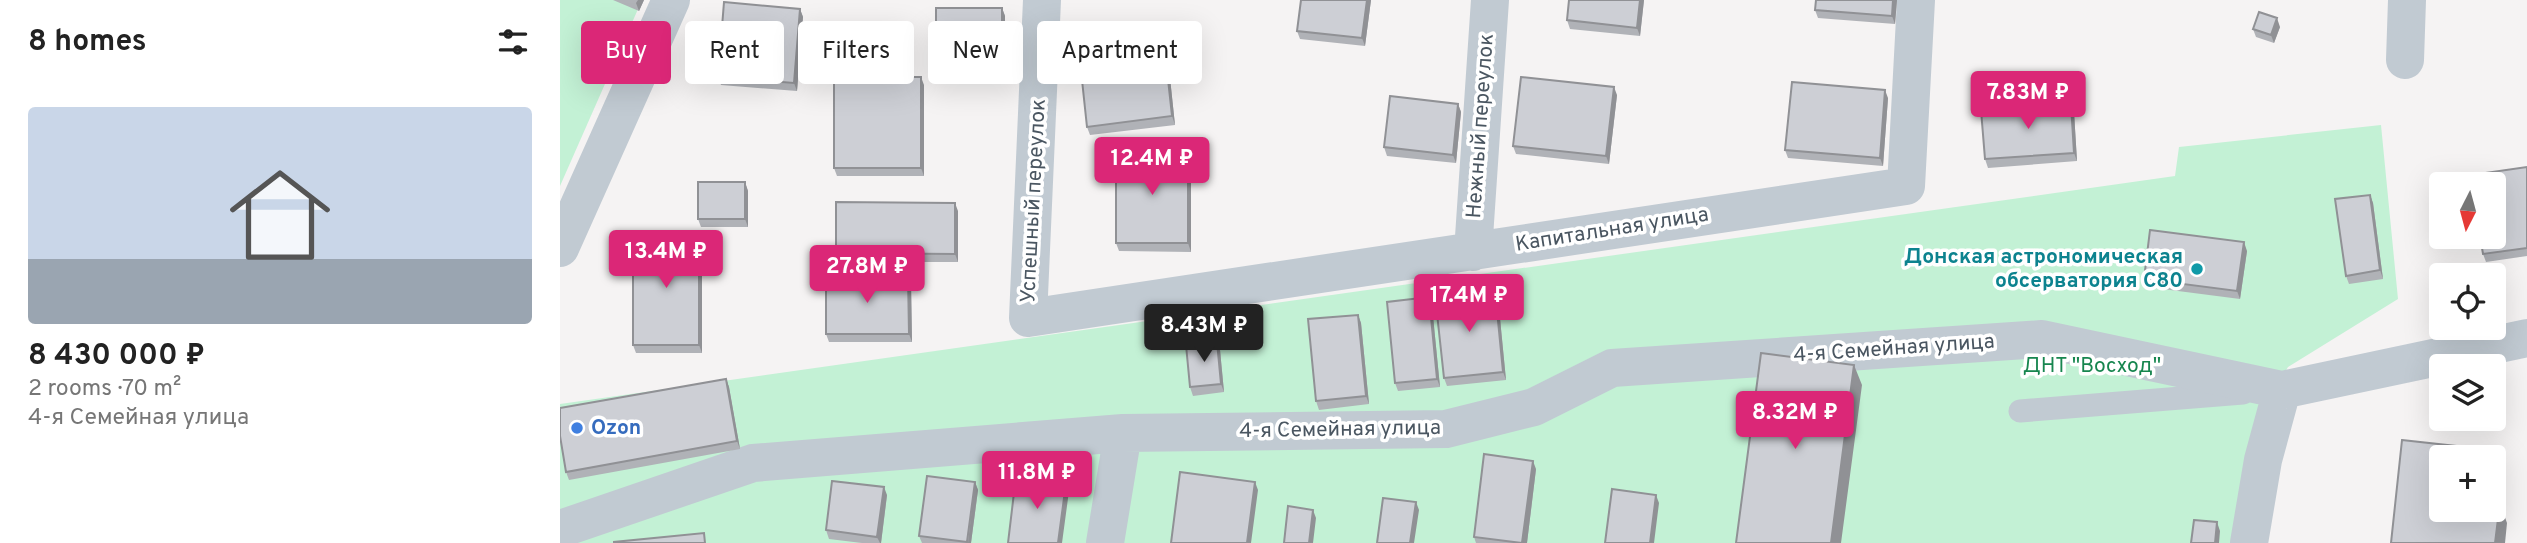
<!DOCTYPE html>
<html lang="en">
<head>
<meta charset="utf-8">
<style>
  body { margin:0; font-family:Overpass,sans-serif; background:#f6f6f6; color:#222; height:100vh; display:flex; flex-direction:column; font-size:26px; white-space:nowrap }
  * { box-sizing:border-box; margin:0 }
  p { font-size:23px; color:#767676 }
  .icon { flex:none; width:38px; height:38px; fill:none; stroke:currentColor; stroke-width:2; stroke-linecap:round; stroke-linejoin:round }
  .map { position:relative; flex:1; overflow:hidden }
  .sheet { display:flex; flex-direction:column; background:#fff; width:560px }
  .sheet>* { flex:none }
  .hud { position:absolute; left:21px; top:21px; width:665px; height:63px; display:flex; gap:14px }
  .needle { width:46px; rotate:186deg }
  .fabs { position:absolute; left:1869px; top:172px; display:grid; gap:14px }
  .fabs a { display:grid; place-items:center; width:77px; height:77px; border-radius:7px; background:#fff; box-shadow:0 7px 28px #0002; font-size:35px }
  .price { position:absolute; translate:-50% -60px; padding:0 16px; border-radius:7px; background:#db2777; color:#fff; font-size:23px; line-height:46px; filter:drop-shadow(0 2px 4px #0008) }
  .price::after { content:''; position:absolute; left:50%; top:42px; width:21px; height:16px; margin-left:-10px; background:inherit; clip-path:polygon(0 0,100% 0,50% 100%) }
  .price.selected { background:#222; color:#fff }
  ul { padding:0; list-style:none }
  li { display:grid; align-content:center; gap:14px; height:371px; padding:0 28px }
  li+li { border-top:2px solid #e0e0e0 }
  li span { display:grid; place-items:center; height:217px; border-radius:7px; color:#555 }
  li>.icon { margin-inline-start:auto }
  span .icon { width:126px; height:126px; fill:#fffc; stroke-width:1 }
  li b { font-size:30px }
  h2 { display:flex; justify-content:space-between; align-items:center; height:84px; padding:0 28px; font-size:30px }
  .chip { padding:0 24px; border-radius:7px; background:#fff; box-shadow:0 7px 28px #0002; font-size:24px; line-height:63px }
  .chip.selected { background:#db2777; color:#fff }
  main { display:flex; flex:1; min-height:0 }
  .map>svg:first-child { display:block }
  .green { fill:#c3f1d5 }
  .lines { fill:none; stroke-linecap:round; stroke-linejoin:round }
  .lane { stroke:#c1cad2; stroke-width:23 }
  .street { stroke:#c1cad2; stroke-width:38 }
  .wall { fill:#b0b2b7 }
  .shaded-wall { fill:#909195 }
  .building { fill:#cdcfd5; stroke:#909195; stroke-width:2 }
  .culture-dot { fill:#0f9aa8; stroke:#fff; stroke-width:2.5 }
  .shop-dot { fill:#3f7fe0; stroke:#fff; stroke-width:2.5 }
  .labels { text-anchor:middle; dominant-baseline:central; stroke-width:7; stroke-linejoin:round; paint-order:stroke }
  .street-label { font-size:21px; fill:#4a5661; stroke:#fff }
  .culture-label { font-size:21px; font-weight:bold; fill:#0d838f; stroke:#fff; text-anchor:end }
  .park-label { font-size:21px; fill:#17864f; stroke:#fff }
  .shop-label { font-size:21px; font-weight:bold; fill:#366cbe; stroke:#fff; text-anchor:start }
</style>
</head>
<body>
<main>
<section class="sheet">
<h2>8 homes<svg class="icon" aria-label="filters" viewBox="0 0 24 24"><path d="M4 7h16M4 17h16"/><circle cx="9" cy="7" r="2"/><circle cx="15" cy="17" r="2"/></svg></h2>
<ul>
<li><span style="background:linear-gradient(#c9d6e8 70%,#9aa5b1 0)"><svg class="icon" aria-label="home" viewBox="0 0 24 24"><path d="M3 11l9-7 9 7M6 9v11h12V9"/></svg></span><div><b>8 430 000 ₽</b><p>2 rooms · 70 m²</p><p>4-я Семейная улица</p></div></li>
</ul>
</section>
<div class="map">
<svg width="1967" height="543" viewBox="0 0 1967 543">
  <rect width="100%" height="100%" fill="#f5f3f3"/>
  <path class="green" d="M0 0H82L0 186Z
    M1821 125 1838 299 1728 367 1705 404 1679 543H0V404L1615 176 1619 147Z"/>
  <g class="lines">
    <path class="lane" d="M1460 411 1683 393"/>
    <path class="street" d="M482 0 468 318 1346 186 1356 0
      M1845 60 1847 0
      M0 248 111 0
      M913 252 930 0
      M0 529 193 463 563 433 886 429 974 407 1052 368 1482 339 1722 390
      M545 543 563 433
      M1689 543 1703 460 1722 390 1967 338"/>
  </g>
  <path class="wall" d="M53 0H84L79 11Z
    M811 0 805 46 740 39 737 31Z
    M1009 0H1084L1080 36 1010 29 1007 20Z
    M1256 0H1337L1335 24 1258 18 1255 10Z
    M442 8 445 16V80H379L376 72Z
    M240 9 243 17 237 91 161 85 158 77Z
    M1720 27 1714 43 1696 37 1693 29Z
    M607 70 610 78 615 125 530 135 527 127Z
    M364 85V176H277L274 168Z
    M1057 95 1049 164 956 154 953 146Z
    M1328 98 1323 166 1228 158 1225 150Z
    M898 104 901 112 896 163 827 156 824 147Z
    M1511 104 1514 112 1517 161 1428 168 1425 159Z
    M631 159V252L559 251 556 243Z
    M1967 167V256L1926 262 1923 254Z
    M185 182 188 191V227H141L138 219Z
    M1810 195 1813 203 1823 279 1789 284 1786 276Z
    M398 211V262H279L276 253Z
    M142 243V353H76L73 345Z
    M1687 251 1680 299 1587 287 1584 279Z
    M351 283 352 342H269L266 334Z
    M935 290 938 298 946 380 887 386 884 378Z
    M869 297 872 306 880 387 838 391 835 383Z
    M798 315 801 323 809 404 759 410 756 401Z
    M657 342 660 350 664 392 633 396 630 387Z
    M166 379 169 387 180 449 9 480 6 472Z
    M976 469 967 543H916L914 537Z
    M415 482 418 490 411 543H362L359 536Z
    M327 495 321 543H302L269 539 266 530Z"/>
  <path class="shaded-wall" d="M78 0H84L79 11 76 3Z
    M807 0H811L805 46 802 38Z
    M1080 0H1084L1080 36 1077 28Z
    M1333 0H1337L1335 24 1332 16Z
    M442 8 445 16V80L442 72Z
    M240 9 243 17 237 91 234 83Z
    M1717 18 1720 27 1714 43 1711 35Z
    M607 70 610 78 615 125 612 116Z
    M361 77 364 85V176L361 168Z
    M1054 87 1057 95 1049 164 1046 156Z
    M1325 90 1328 98 1323 166 1320 158Z
    M898 104 901 112 896 163 893 155Z
    M1511 104 1514 112 1517 161 1514 153Z
    M628 151 631 159V252L628 243Z
    M185 182 188 191V227L185 219Z
    M1810 195 1813 203 1823 279 1820 270Z
    M395 203 398 211V262L395 254Z
    M139 235 142 243V353L139 345Z
    M1684 242 1687 251 1680 299 1677 291Z
    M348 275 351 283 352 342 349 334Z
    M935 290 938 298 946 380 943 372Z
    M869 297 872 306 880 387 877 379Z
    M798 315 801 323 809 404 806 396Z
    M657 342 660 350 664 392 661 384Z
    M1294 365 1302 385 1281 543H1271Z
    M166 379 169 387 180 449 177 441Z
    M1932 450 1940 471 1934 522V457H1931Z
    M973 461 976 469 967 543H962Z
    M415 482 418 490 411 543H408Z
    M695 482 698 490 691 543H687Z
    M506 483 509 491 502 543H498Z
    M324 487 327 495 321 543H320L317 537Z
    M1096 495 1099 503 1094 543H1090Z
    M856 502 859 510 854 543H850Z
    M1940 503 1947 523 1945 543H1935Z
    M753 510 756 518 753 543H749Z
    M1657 522 1660 531 1659 543H1655Z"/>
  <path class="building" d="M741 0H807L802 38 737 31Z
    M1009 0H1080L1077 28 1007 20Z
    M1256 0H1333L1332 16 1255 10Z
    M164 2 240 9 234 83 158 77Z
    M376 8H442V72H376Z
    M1699 12 1717 18 1711 35 1693 29Z
    M607 70 612 116 527 127 522 80Z
    M274 77H361V168H274Z
    M961 77 1054 87 1046 156 953 146Z
    M1232 82 1325 90 1320 158 1225 150Z
    M830 96 898 104 893 155 824 147Z
    M1511 104 1514 153 1425 159 1421 110Z
    M556 151H628V243H556Z
    M1967 167V248L1923 254 1920 236H1934V184H1913L1911 175Z
    M138 182H185V219H138Z
    M1810 195 1820 270 1786 276 1775 199Z
    M276 202 395 203V254L276 253Z
    M1590 230 1684 242 1677 291 1584 279Z
    M73 235H139V345H73Z
    M266 275H348L349 334H266Z
    M935 290 943 372 884 378 875 295Z
    M869 297 877 379 835 383 827 302Z
    M798 315 806 396 756 401 748 319Z
    M657 342 661 384 630 387 626 345Z
    M1201 353 1294 365 1271 543H1176Z
    M166 379 177 441 6 472 0 436V408Z
    M1842 440 1932 450 1931 457H1881V509H1934V502L1940 503 1935 543H1831Z
    M924 454 973 461 962 543 914 537Z
    M620 472 695 482 687 543H611Z
    M367 476 415 482 407 542 359 536Z
    M456 476 506 483 498 543H448Z
    M272 481 324 487 317 537 266 530Z
    M1052 489 1096 495 1090 543H1045Z
    M823 498 856 502 850 543H817Z
    M728 506 753 510 749 543H724Z
    M1634 520 1657 522 1655 543H1631Z
    M144 533 145 543H54V542Z"/>
  <circle class="culture-dot" cx="1637" cy="269" r="7"/>
  <circle class="shop-dot" cx="17" cy="428" r="7"/>
  <g class="labels">
    <g class="street-label">
      <text transform="translate(921 126) rotate(-86)">Нежный переулок</text>
      <text transform="translate(474 201) rotate(-87)">Успешный переулок</text>
      <text transform="translate(1052 230) rotate(-9)">Капитальная улица</text>
      <text transform="translate(1334 349) rotate(-4)">4-я Семейная улица</text>
      <text transform="translate(780 430) rotate(-1)">4-я Семейная улица</text>
    </g>
    <g class="culture-label">
      <text x="1623" y="257">Донская астрономическая<tspan x="1623" dy="24">обсерватория C80</tspan></text>
    </g>
    <g class="park-label">
      <text x="1532" y="366">ДНТ "Восход"</text>
    </g>
    <g class="shop-label">
      <text x="31" y="428">Ozon</text>
    </g>
  </g>
</svg>
<div class="fabs">
<a><svg class="needle" viewBox="-14 -14 28 28"><path d="M0-13l5 13h-10z" fill="#e53935"/><path d="M0 13l5-13h-10z" fill="#767676"/></svg></a>
<a><svg class="icon" aria-label="locate" viewBox="0 0 24 24"><circle cx="12" cy="12" r="6"/><path d="M12 2v4M12 18v4M2 12h4M18 12h4"/></svg></a>
<a><svg class="icon" aria-label="layers" viewBox="0 0 24 24"><path d="M12 4l9 5-9 5-9-5zM3 14l9 5 9-5"/></svg></a>
<a>+</a>
</div>
<b class="price" style="left:1468px;top:131px">7.83M ₽</b>
<b class="price" style="left:592px;top:197px">12.4M ₽</b>
<b class="price" style="left:106px;top:290px">13.4M ₽</b>
<b class="price" style="left:307px;top:305px">27.8M ₽</b>
<b class="price" style="left:909px;top:334px">17.4M ₽</b>
<b class="price selected" style="left:644px;top:364px">8.43M ₽</b>
<b class="price" style="left:1235px;top:451px">8.32M ₽</b>
<b class="price" style="left:477px;top:511px">11.8M ₽</b>
<div class="hud">
<a class="chip selected">Buy</a>
<a class="chip">Rent</a>
<a class="chip">Filters</a>
<a class="chip">New</a>
<a class="chip">Apartment</a>
</div>
</div>
</main>
</body>
</html>
